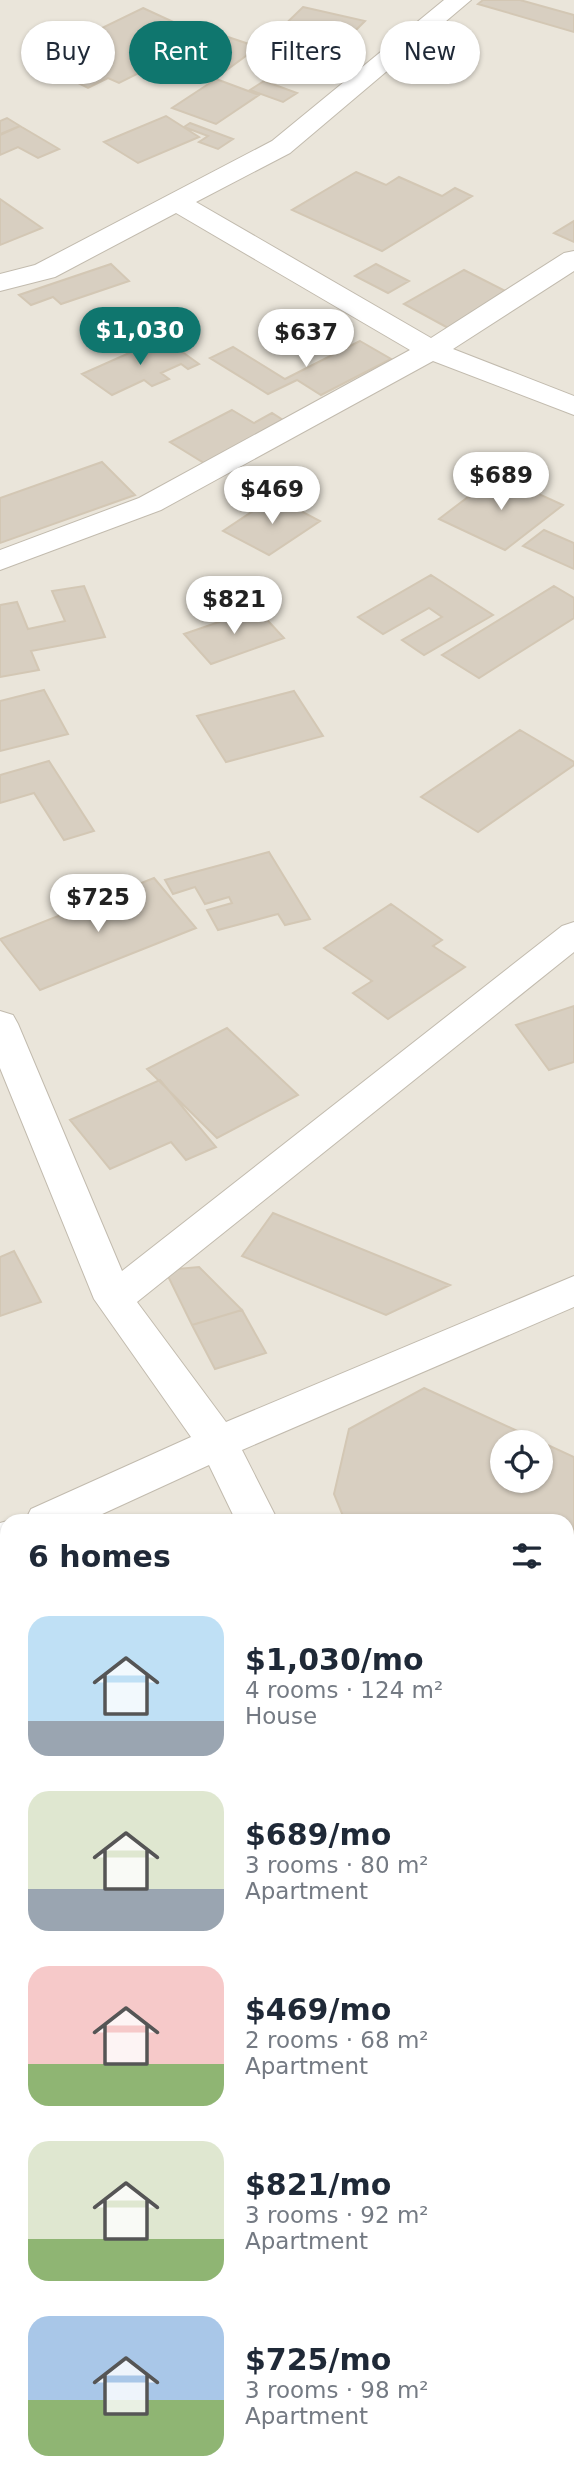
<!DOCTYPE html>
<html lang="en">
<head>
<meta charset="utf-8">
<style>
  body { margin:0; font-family:"DejaVu Sans",sans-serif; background:#f6f6f7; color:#1f2937; height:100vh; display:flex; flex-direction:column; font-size:26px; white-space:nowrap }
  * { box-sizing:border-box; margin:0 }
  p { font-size:23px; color:#747a83 }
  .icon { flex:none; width:38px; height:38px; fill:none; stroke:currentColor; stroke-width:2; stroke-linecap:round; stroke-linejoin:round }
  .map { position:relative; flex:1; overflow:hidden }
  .side { position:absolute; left:0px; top:1514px; width:574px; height:975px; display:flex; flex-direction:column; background:#fff; border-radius:21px 21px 0 0; box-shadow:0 2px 5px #0004 }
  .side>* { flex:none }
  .top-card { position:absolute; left:21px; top:21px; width:532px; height:63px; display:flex; gap:14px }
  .controls { position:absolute; left:490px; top:1430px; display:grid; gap:14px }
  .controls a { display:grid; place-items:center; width:63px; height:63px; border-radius:50%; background:#fff; box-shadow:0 2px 5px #0004; font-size:35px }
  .price { position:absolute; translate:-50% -60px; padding:0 16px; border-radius:24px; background:#fff; color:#222; font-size:23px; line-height:46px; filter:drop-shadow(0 2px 4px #0008) }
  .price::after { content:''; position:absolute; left:50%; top:42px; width:21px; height:16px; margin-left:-10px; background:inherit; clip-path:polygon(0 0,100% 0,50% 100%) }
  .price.active { background:#0f766e; color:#fff }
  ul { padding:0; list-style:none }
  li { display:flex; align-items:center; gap:21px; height:175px; padding:0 28px }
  li span { display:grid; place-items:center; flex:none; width:196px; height:140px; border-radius:21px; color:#555 }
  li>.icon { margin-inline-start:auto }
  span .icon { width:84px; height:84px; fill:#fffc; stroke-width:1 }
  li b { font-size:30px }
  h2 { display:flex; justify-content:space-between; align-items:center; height:84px; padding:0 28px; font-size:30px }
  .chip { padding:0 24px; border-radius:32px; background:#fff; box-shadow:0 2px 5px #0004; font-size:24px; line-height:63px }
  .chip.active { background:#0f766e; color:#fff }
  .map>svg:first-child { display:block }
  .residential { fill:#eae5da; fill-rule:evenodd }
  .building { fill:#d8cfc1; stroke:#d3c7b4; stroke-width:2; fill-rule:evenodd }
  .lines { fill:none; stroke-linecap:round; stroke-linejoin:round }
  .minor-casing { stroke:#c2bbae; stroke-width:2 }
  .minor { fill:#fff; fill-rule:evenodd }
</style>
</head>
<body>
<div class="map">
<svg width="574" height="2488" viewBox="0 0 574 2488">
  <rect width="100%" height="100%" fill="#f6f3ec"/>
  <path class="residential" d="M0 0H574V2488H0ZM502 1442H541V1480H502ZM7 1521H567V2482H7Z"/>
  <path class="building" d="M483 0H520L574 15V32L478 4Z
    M303 7 365 21 328 58 266 43Z
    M143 8 193 31 166 44 181 52 119 83 108 78 88 88 34 61Z
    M210 31 258 47 220 75 171 58Z
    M216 79 259 95 216 124 172 108Z
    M264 81 297 93 283 102 250 90Z
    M166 116 199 137 138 163 104 142Z
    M7 118 20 126 0 134V121Z
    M190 123 233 139 218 149 199 142 208 136 184 127Z
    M20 126 59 149 38 158 18 147 0 155V135Z
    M356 172 386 185 399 177 442 196 455 188 472 196 382 251 292 210Z
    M0 199 42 228 0 245Z
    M574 221V242L554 233Z
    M111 264 129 281 61 304 53 297 31 305 19 295Z
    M376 264 409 281 388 293 355 276Z
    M464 270 511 294 450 329 404 304Z
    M163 338 199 364 188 369 181 364 161 373 169 379 152 386 144 380 112 395 82 374Z
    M360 341 391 359 321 395 297 380 268 394 210 358 233 347 285 379Z
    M232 410 254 423 272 413 289 424 209 466 170 442Z
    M102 462 135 495 0 543V498Z
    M497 475 563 505 505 550 439 519Z
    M274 497 320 521 269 555 223 531Z
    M544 530 574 543V569L523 546Z
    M431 575 493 615 424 655 402 640 442 617 429 608 383 634 358 617Z
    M84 586 105 637 31 651 39 670 0 677V605L17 602 28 629 65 621 52 591Z
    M554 586 574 598V618L479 678 442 655Z
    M257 609 284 638 211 664 184 634Z
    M44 690 68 734 0 751V701Z
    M294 691 323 736 226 762 197 716Z
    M520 730 574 762V765L478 832 421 797Z
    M49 761 94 831 64 840 34 793 0 803V775Z
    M269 852 310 919 285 925 278 914 218 930 207 910 232 903 229 897 205 904 195 887 173 894 165 880Z
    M154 878 196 928 40 990 0 939Z
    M391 904 442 940 433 946 465 967 388 1019 353 993 372 981 324 948Z
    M574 1006V1062L549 1070 516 1025Z
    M227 1028 298 1095 217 1138 147 1069Z
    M160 1080 216 1147 186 1160 171 1142 110 1169 70 1120Z
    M273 1213 450 1285 386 1315 242 1256Z
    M14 1251 41 1302 0 1316V1257Z
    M199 1267 242 1310 192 1325 165 1270Z
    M242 1310 266 1353 215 1369 192 1325Z
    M424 1388 574 1457V2056L571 2058 567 2049V1521H345L334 1494 349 1429ZM502 1442H541V1480H502Z
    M7 1575V1615L2 1617 0 1613V1578Z
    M574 2426V2488H444L458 2482H567V2429Z"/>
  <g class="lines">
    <defs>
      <path id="minor" d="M444 0H471L290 153 196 202 431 338 564 253 574 251V271L453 349 574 396V415L433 361 161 510 0 570V550L139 498 410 350 176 213 55 277 0 291V274L35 265 272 141Z
        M574 922V952L137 1302 226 1422 574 1276V1307L242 1450 278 1521H236L209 1465 87 1521H25L31 1509 191 1437 94 1299 0 1068V1011L13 1015 18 1024 122 1271 562 926Z
        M7 1521V1557L0 1559V1523Z
        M567 2115 574 2118V2175L567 2172Z"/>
    </defs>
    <use href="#minor" class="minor-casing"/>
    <use href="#minor" class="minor"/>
  </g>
</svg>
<div class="controls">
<a><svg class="icon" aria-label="locate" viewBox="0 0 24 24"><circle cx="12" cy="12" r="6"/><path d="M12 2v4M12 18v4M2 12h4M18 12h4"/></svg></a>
</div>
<b class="price active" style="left:140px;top:367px">$1,030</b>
<b class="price" style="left:306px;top:369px">$637</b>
<b class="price" style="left:501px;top:512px">$689</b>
<b class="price" style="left:272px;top:526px">$469</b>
<b class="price" style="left:234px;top:636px">$821</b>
<b class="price" style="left:98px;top:934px">$725</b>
<div class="top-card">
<a class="chip">Buy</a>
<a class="chip active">Rent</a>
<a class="chip">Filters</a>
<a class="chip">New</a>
</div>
<section class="side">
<h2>6 homes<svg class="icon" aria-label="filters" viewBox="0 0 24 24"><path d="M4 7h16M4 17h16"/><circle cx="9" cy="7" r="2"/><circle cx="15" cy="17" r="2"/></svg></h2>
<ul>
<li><span style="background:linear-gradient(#bfe0f5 75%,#9aa5b1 0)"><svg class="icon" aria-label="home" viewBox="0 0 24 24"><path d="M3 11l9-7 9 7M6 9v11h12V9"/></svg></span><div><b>$1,030/mo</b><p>4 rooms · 124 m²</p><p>House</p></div></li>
<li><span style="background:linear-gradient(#dfe7d0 70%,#9aa5b1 0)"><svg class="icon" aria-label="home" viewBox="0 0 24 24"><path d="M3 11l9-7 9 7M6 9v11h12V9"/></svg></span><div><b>$689/mo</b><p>3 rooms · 80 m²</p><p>Apartment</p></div></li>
<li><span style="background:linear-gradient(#f6c9c9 70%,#8fb573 0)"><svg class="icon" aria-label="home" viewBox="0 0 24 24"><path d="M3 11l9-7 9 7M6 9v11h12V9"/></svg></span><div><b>$469/mo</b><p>2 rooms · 68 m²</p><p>Apartment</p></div></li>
<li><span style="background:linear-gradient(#dfe7d0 70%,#8fb573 0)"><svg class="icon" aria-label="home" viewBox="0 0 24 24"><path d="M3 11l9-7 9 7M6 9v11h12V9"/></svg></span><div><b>$821/mo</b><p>3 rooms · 92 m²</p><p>Apartment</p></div></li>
<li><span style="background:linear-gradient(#a9c7e8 60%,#8fb573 0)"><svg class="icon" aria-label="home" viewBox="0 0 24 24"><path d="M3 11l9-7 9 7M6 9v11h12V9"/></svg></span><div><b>$725/mo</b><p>3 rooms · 98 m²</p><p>Apartment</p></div></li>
</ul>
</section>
</div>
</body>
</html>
